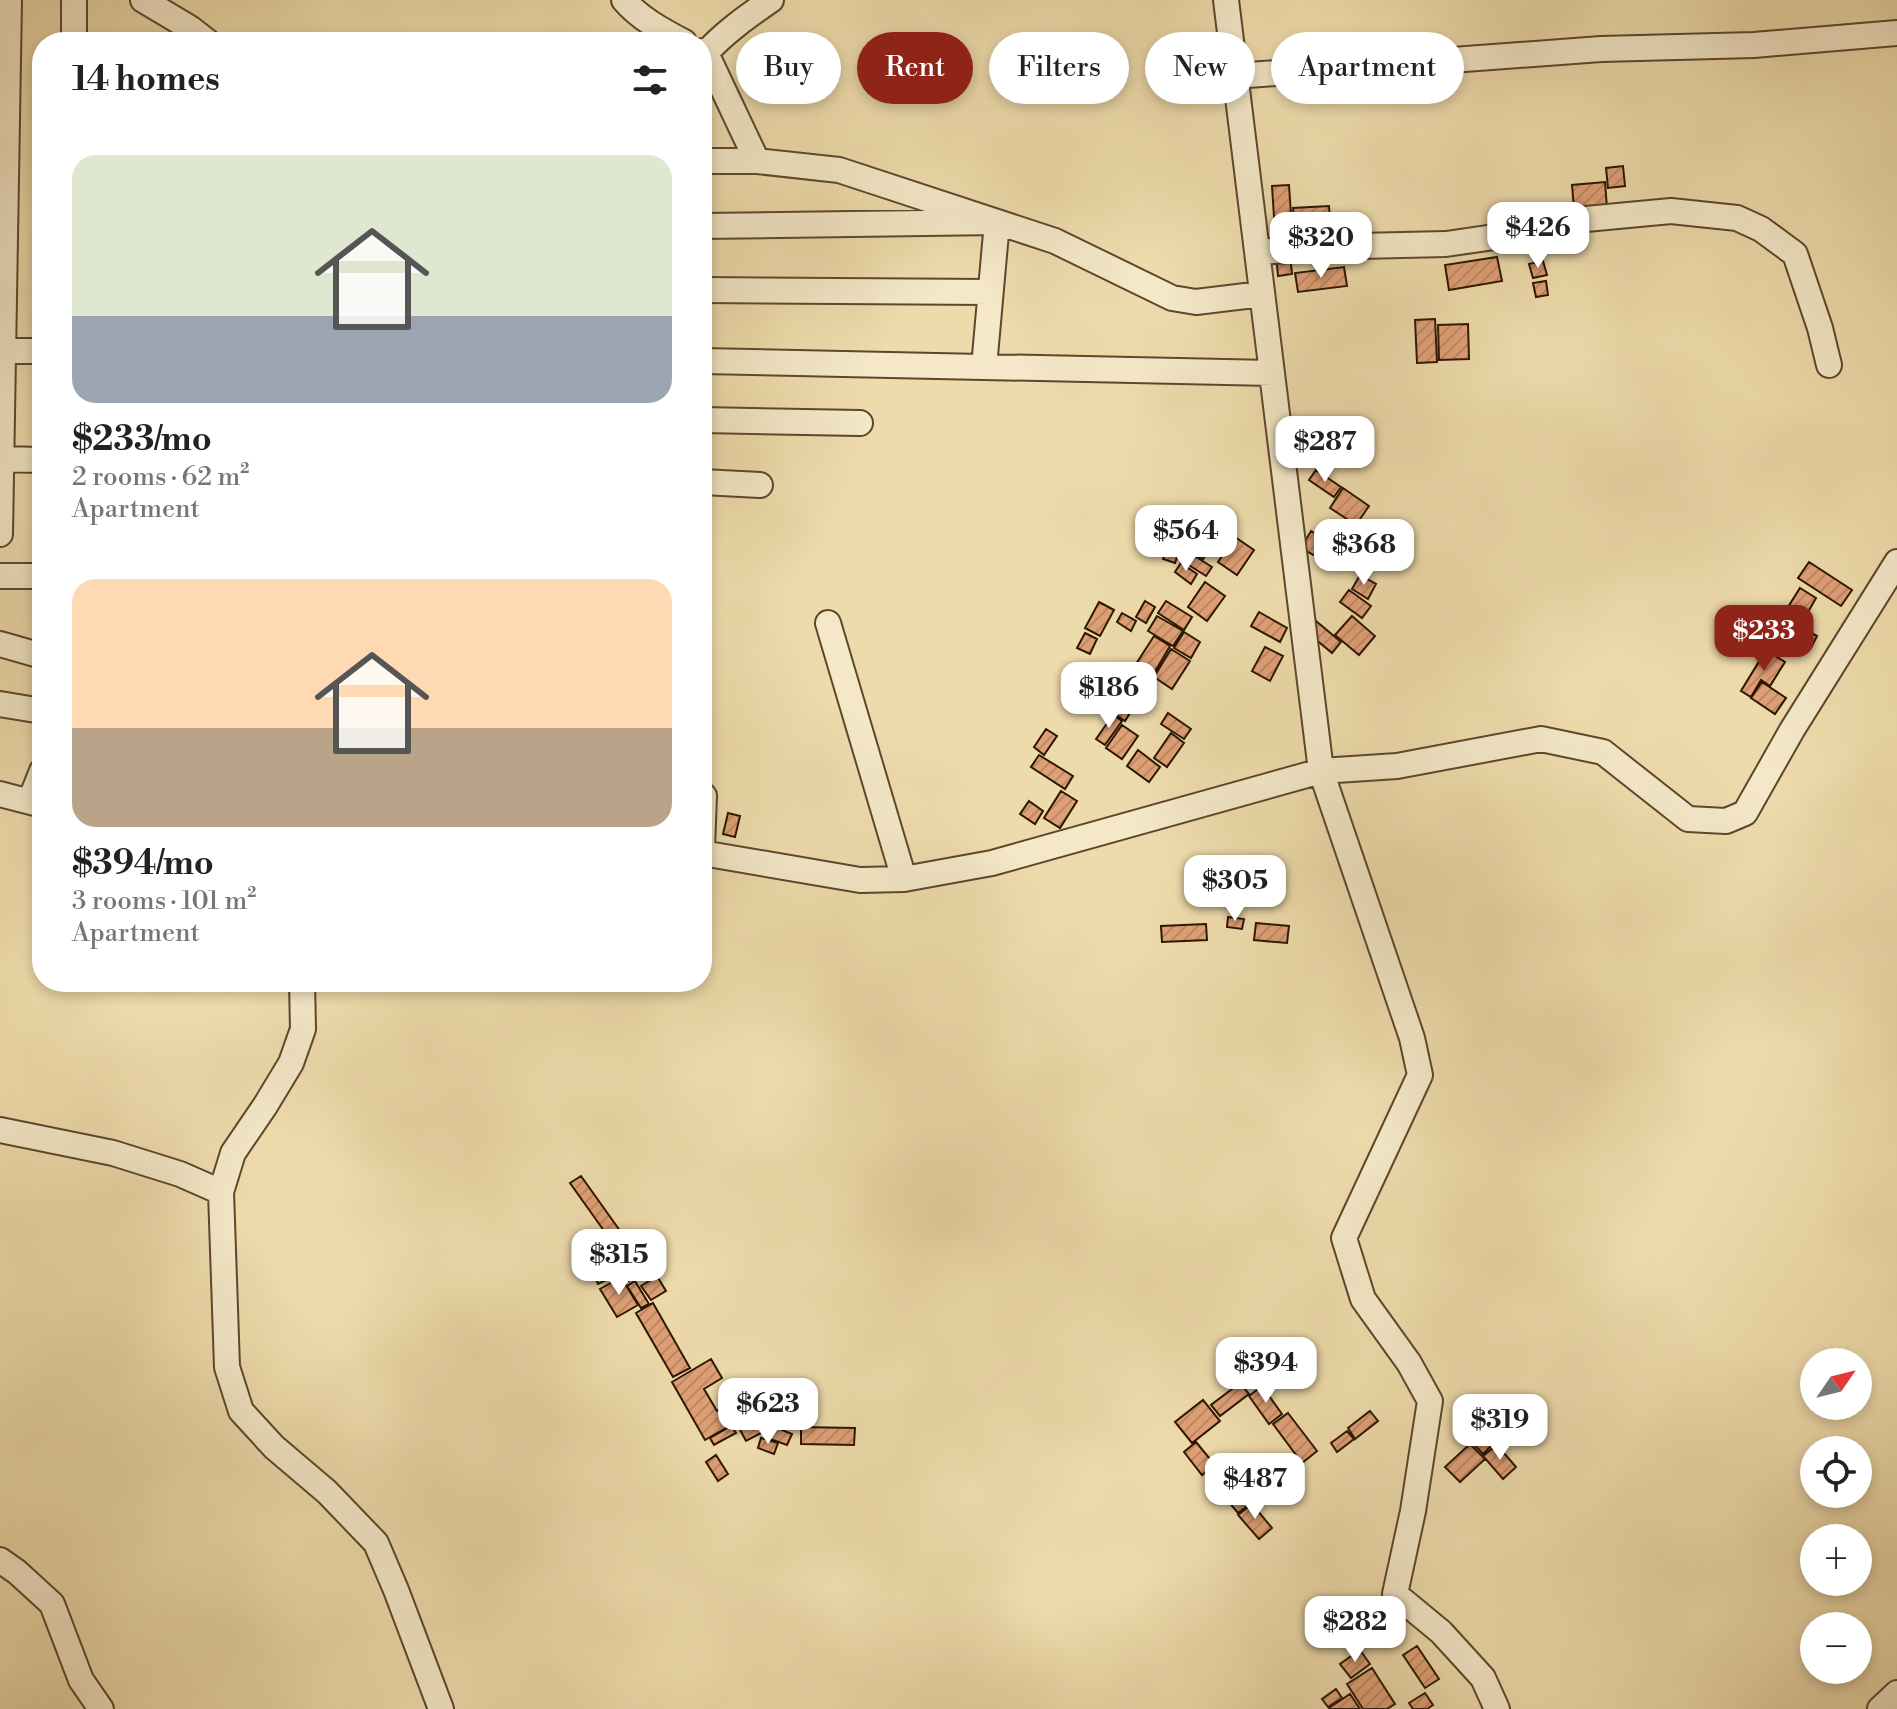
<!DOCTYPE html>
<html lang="en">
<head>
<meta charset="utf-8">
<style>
  body { margin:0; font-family:"Libre Bodoni",serif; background:#f2f2f2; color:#222; height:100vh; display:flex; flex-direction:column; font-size:30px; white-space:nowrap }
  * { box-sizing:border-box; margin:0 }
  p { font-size:26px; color:#767676 }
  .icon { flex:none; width:44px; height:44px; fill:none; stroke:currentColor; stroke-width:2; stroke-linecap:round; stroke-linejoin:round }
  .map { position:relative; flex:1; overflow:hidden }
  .sheet { position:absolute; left:32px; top:32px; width:680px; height:960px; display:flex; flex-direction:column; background:#fff; border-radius:32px; box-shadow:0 4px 12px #0003 }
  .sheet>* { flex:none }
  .hud { position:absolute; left:736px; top:32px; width:760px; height:72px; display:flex; gap:16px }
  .needle { width:52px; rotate:55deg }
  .buttons { position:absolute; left:1800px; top:1348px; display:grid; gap:16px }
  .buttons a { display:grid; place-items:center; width:72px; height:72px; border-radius:50%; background:#fff; box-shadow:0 4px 12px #0003; font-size:40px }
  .price { position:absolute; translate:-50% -68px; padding:0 18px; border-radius:16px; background:#fff; color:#222; font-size:26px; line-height:52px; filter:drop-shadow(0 2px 4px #0008) }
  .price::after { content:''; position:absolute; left:50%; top:48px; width:24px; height:18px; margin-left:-12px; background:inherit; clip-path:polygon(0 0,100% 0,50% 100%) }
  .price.selected { background:#8f2418; color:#fff }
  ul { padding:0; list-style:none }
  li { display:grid; align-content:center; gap:16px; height:424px; padding:0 40px }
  li span { display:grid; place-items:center; height:248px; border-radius:24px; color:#555 }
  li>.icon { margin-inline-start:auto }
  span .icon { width:144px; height:144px; fill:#fffc; stroke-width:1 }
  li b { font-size:34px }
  h2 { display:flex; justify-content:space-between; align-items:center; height:96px; padding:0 40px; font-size:34px }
  .chip { padding:0 28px; border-radius:36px; background:#fff; box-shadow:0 4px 12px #0003; font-size:28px; line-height:72px }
  .chip.selected { background:#8f2418; color:#fff }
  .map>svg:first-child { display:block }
  .building { fill:url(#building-hatch); stroke:#2c1603; stroke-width:2 }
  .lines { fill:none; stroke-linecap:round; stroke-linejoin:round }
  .minor-casing { stroke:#5c472d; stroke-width:28 }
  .minor { stroke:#f4e8c8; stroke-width:24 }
</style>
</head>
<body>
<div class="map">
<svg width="1897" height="1709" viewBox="0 0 1897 1709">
  <defs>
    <pattern id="building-hatch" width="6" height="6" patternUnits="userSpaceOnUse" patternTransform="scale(2)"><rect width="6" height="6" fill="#e0a076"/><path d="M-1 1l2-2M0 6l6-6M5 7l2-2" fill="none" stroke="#c08964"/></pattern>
  </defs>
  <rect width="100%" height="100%" fill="#eedbab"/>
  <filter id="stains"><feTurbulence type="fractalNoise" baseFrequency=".0025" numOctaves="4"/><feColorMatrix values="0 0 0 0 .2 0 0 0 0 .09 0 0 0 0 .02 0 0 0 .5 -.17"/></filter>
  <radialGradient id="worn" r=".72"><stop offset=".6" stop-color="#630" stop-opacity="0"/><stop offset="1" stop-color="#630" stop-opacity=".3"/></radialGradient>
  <path class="building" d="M1623 166 1625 186 1608 188 1606 168Z
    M1605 182 1607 208 1574 210 1572 185Z
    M1289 185 1291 215 1274 217 1272 186Z
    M1329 206 1331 235 1296 238 1293 208Z
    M1291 223 1292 235 1278 236 1277 225Z
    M1290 254 1292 274 1278 276 1276 255Z
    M1497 257 1502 281 1449 290 1445 265Z
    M1543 261 1547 275 1533 278 1529 264Z
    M1344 267 1347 286 1298 292 1295 273Z
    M1546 281 1548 295 1536 297 1533 283Z
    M1435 319 1437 362 1417 363 1415 320Z
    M1468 324 1469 359 1439 360 1438 325Z
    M1316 470 1341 487 1334 497 1309 480Z
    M1343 488 1369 506 1356 525 1330 508Z
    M1355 527 1371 538 1354 564 1337 552Z
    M1311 531 1337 546 1328 563 1301 548Z
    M1235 537 1254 550 1237 575 1218 562Z
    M1199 539 1211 547 1203 559 1191 551Z
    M1170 542 1181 546 1175 563 1163 559Z
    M1190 553 1212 567 1206 576 1184 562Z
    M1809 562 1852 590 1841 606 1798 578Z
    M1181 563 1197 574 1191 584 1175 572Z
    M1360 575 1376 584 1368 599 1352 589Z
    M1205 582 1225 596 1207 621 1188 607Z
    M1800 588 1816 598 1800 626 1783 615Z
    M1349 590 1371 606 1362 618 1340 602Z
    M1145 601 1155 607 1146 623 1136 617Z
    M1166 601 1192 617 1184 630 1158 613Z
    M1099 602 1114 610 1100 636 1085 628Z
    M1259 612 1287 628 1280 642 1251 626Z
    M1122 613 1136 621 1131 631 1117 622Z
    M1157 616 1183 631 1173 646 1148 631Z
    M1352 616 1375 636 1359 655 1335 635Z
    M1316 621 1341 642 1332 653 1307 632Z
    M1793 623 1817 636 1811 648 1787 635Z
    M1184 632 1200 642 1191 658 1174 648Z
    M1085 633 1097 639 1090 654 1077 648Z
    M1154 636 1170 646 1153 675 1136 664Z
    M1265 647 1283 656 1270 681 1252 671Z
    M1171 649 1190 661 1172 689 1154 677Z
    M1766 650 1785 662 1770 686 1761 680 1751 697 1741 691Z
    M1762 682 1786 698 1775 714 1751 698Z
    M1111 685 1137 702 1125 721 1099 703Z
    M1168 713 1191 729 1184 739 1161 724Z
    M1113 715 1122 721 1105 745 1096 739Z
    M1122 725 1138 736 1122 759 1106 748Z
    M1046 729 1057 736 1044 755 1034 747Z
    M1171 733 1184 743 1167 767 1154 758Z
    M1138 750 1160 767 1149 782 1127 766Z
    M1039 755 1073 776 1065 789 1031 767Z
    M1061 791 1077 801 1060 828 1044 818Z
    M1029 801 1043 811 1035 824 1020 814Z
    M728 813 740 816 735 837 723 834Z
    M1228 917 1244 919 1242 929 1227 927Z
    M1256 923 1289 926 1287 943 1254 940Z
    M1206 924 1207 940 1162 942 1161 926Z
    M581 1176 623 1235 612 1242 570 1183Z
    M631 1231 643 1248 624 1262 612 1244Z
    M610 1249 616 1260 603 1266 597 1255Z
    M645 1255 653 1267 629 1281 622 1269Z
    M616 1261 622 1273 598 1284 593 1272Z
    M657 1276 666 1291 651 1300 641 1286Z
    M621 1277 638 1305 617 1317 600 1289Z
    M635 1281 649 1304 641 1308 627 1286Z
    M653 1303 690 1368 673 1377 636 1313Z
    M711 1359 722 1378 704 1389 717 1411 730 1404 740 1420 705 1440 672 1382Z
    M1240 1383 1249 1394 1220 1416 1211 1405Z
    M1262 1386 1282 1414 1269 1424 1249 1396Z
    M1203 1400 1220 1421 1192 1443 1175 1422Z
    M751 1404 757 1414 742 1422 737 1412Z
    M768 1410 776 1425 746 1441 738 1426Z
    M1370 1411 1378 1421 1355 1439 1348 1428Z
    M1288 1413 1317 1451 1302 1463 1273 1424Z
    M731 1426 736 1433 714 1445 710 1438Z
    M775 1427 792 1434 787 1445 770 1439Z
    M801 1427 855 1428 854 1445 801 1444Z
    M1482 1429 1494 1443 1483 1454 1470 1440Z
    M1347 1431 1354 1439 1337 1452 1331 1443Z
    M761 1438 778 1443 774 1454 758 1448Z
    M1196 1442 1215 1465 1202 1475 1184 1452Z
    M1470 1444 1485 1459 1460 1482 1445 1467Z
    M1497 1445 1516 1467 1503 1479 1483 1456Z
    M716 1455 728 1474 718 1481 706 1462Z
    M1231 1479 1251 1503 1238 1513 1218 1489Z
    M1252 1504 1272 1528 1259 1539 1238 1515Z
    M1417 1646 1439 1679 1425 1688 1403 1655Z
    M1360 1650 1370 1664 1351 1678 1340 1664Z
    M1372 1668 1395 1704 1387 1709H1363L1347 1684Z
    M1336 1689 1342 1698 1328 1707 1322 1699Z
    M1425 1693 1433 1705 1427 1709H1413L1409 1703Z
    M1350 1694 1360 1709H1330L1329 1708Z"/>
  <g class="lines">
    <defs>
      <path id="minor" d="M143 0 190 28 208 42
        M624 0C639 18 663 31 684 42
        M1226 0 1321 771 1412 1038 1420 1075 1344 1238 1363 1299 1409 1363 1430 1401 1413 1511 1395 1594 1441 1632 1483 1678 1497 1709
        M74 42V0
        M702 51 706 53 757 161
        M706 53C725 32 748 16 771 0
        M1235 76 1601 49 1754 45 1897 33
        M702 161H757L839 170 1055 241 1172 298 1196 302 1262 294
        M702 226 997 222 984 367
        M1257 252 1359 246 1446 244 1535 231 1586 219 1671 211 1737 218 1761 229 1795 254 1820 328 1829 365
        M702 290 990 292
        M0 351H42
        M702 361 1272 373
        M702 420 860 423
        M0 459 42 460
        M702 482 760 485
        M0 534 9 0
        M0 576H42
        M828 623 904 879
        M0 644 42 656
        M0 704 42 711
        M0 794 42 805
        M702 794 704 796 702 848
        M30 801 42 771
        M702 853 860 880 904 879 992 863 1321 771 1397 766 1541 739 1603 752 1688 819 1726 821 1745 813 1792 730 1897 562
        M302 982 303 1029 291 1063 265 1106 233 1153 221 1192 227 1367 241 1411 274 1447 327 1492 376 1543 396 1590 441 1709
        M0 1130 113 1153 180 1174 221 1192
        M0 1560 17 1572 52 1604 81 1680 101 1709
        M1880 1709 1897 1693"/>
    </defs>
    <use href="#minor" class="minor-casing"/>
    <use href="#minor" class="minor"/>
  </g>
  <rect width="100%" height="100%" filter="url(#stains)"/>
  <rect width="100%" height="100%" fill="url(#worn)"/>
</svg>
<div class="buttons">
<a><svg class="needle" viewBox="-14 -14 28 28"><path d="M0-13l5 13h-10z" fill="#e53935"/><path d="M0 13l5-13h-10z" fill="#767676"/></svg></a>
<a><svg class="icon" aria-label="locate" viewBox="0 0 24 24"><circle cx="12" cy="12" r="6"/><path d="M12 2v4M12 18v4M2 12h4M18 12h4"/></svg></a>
<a>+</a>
<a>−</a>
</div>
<b class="price" style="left:1538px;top:270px">$426</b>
<b class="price" style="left:1321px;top:280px">$320</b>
<b class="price" style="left:1325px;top:484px">$287</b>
<b class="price" style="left:1186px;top:573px">$564</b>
<b class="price" style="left:1364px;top:587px">$368</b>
<b class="price selected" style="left:1764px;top:673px">$233</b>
<b class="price" style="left:1109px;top:730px">$186</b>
<b class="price" style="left:1235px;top:923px">$305</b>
<b class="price" style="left:619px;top:1297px">$315</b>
<b class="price" style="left:1266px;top:1405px">$394</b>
<b class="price" style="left:768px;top:1446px">$623</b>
<b class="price" style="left:1500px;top:1462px">$319</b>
<b class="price" style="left:1255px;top:1521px">$487</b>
<b class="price" style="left:1355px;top:1664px">$282</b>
<div class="hud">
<a class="chip">Buy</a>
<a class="chip selected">Rent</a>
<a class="chip">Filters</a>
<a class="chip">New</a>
<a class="chip">Apartment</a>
</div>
<section class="sheet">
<h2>14 homes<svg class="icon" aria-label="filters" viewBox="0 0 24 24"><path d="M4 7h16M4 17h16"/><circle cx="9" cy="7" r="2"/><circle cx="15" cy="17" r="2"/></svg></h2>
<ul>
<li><span style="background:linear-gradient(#dfe7d0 65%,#9aa5b1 0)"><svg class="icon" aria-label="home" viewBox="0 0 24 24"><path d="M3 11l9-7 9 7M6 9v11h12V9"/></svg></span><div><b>$233/mo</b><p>2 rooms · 62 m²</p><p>Apartment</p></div></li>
<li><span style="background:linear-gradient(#ffd9b3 60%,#b9a48a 0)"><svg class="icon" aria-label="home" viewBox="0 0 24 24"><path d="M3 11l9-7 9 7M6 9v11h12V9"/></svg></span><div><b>$394/mo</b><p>3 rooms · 101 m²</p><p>Apartment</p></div></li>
</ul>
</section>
</div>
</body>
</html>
